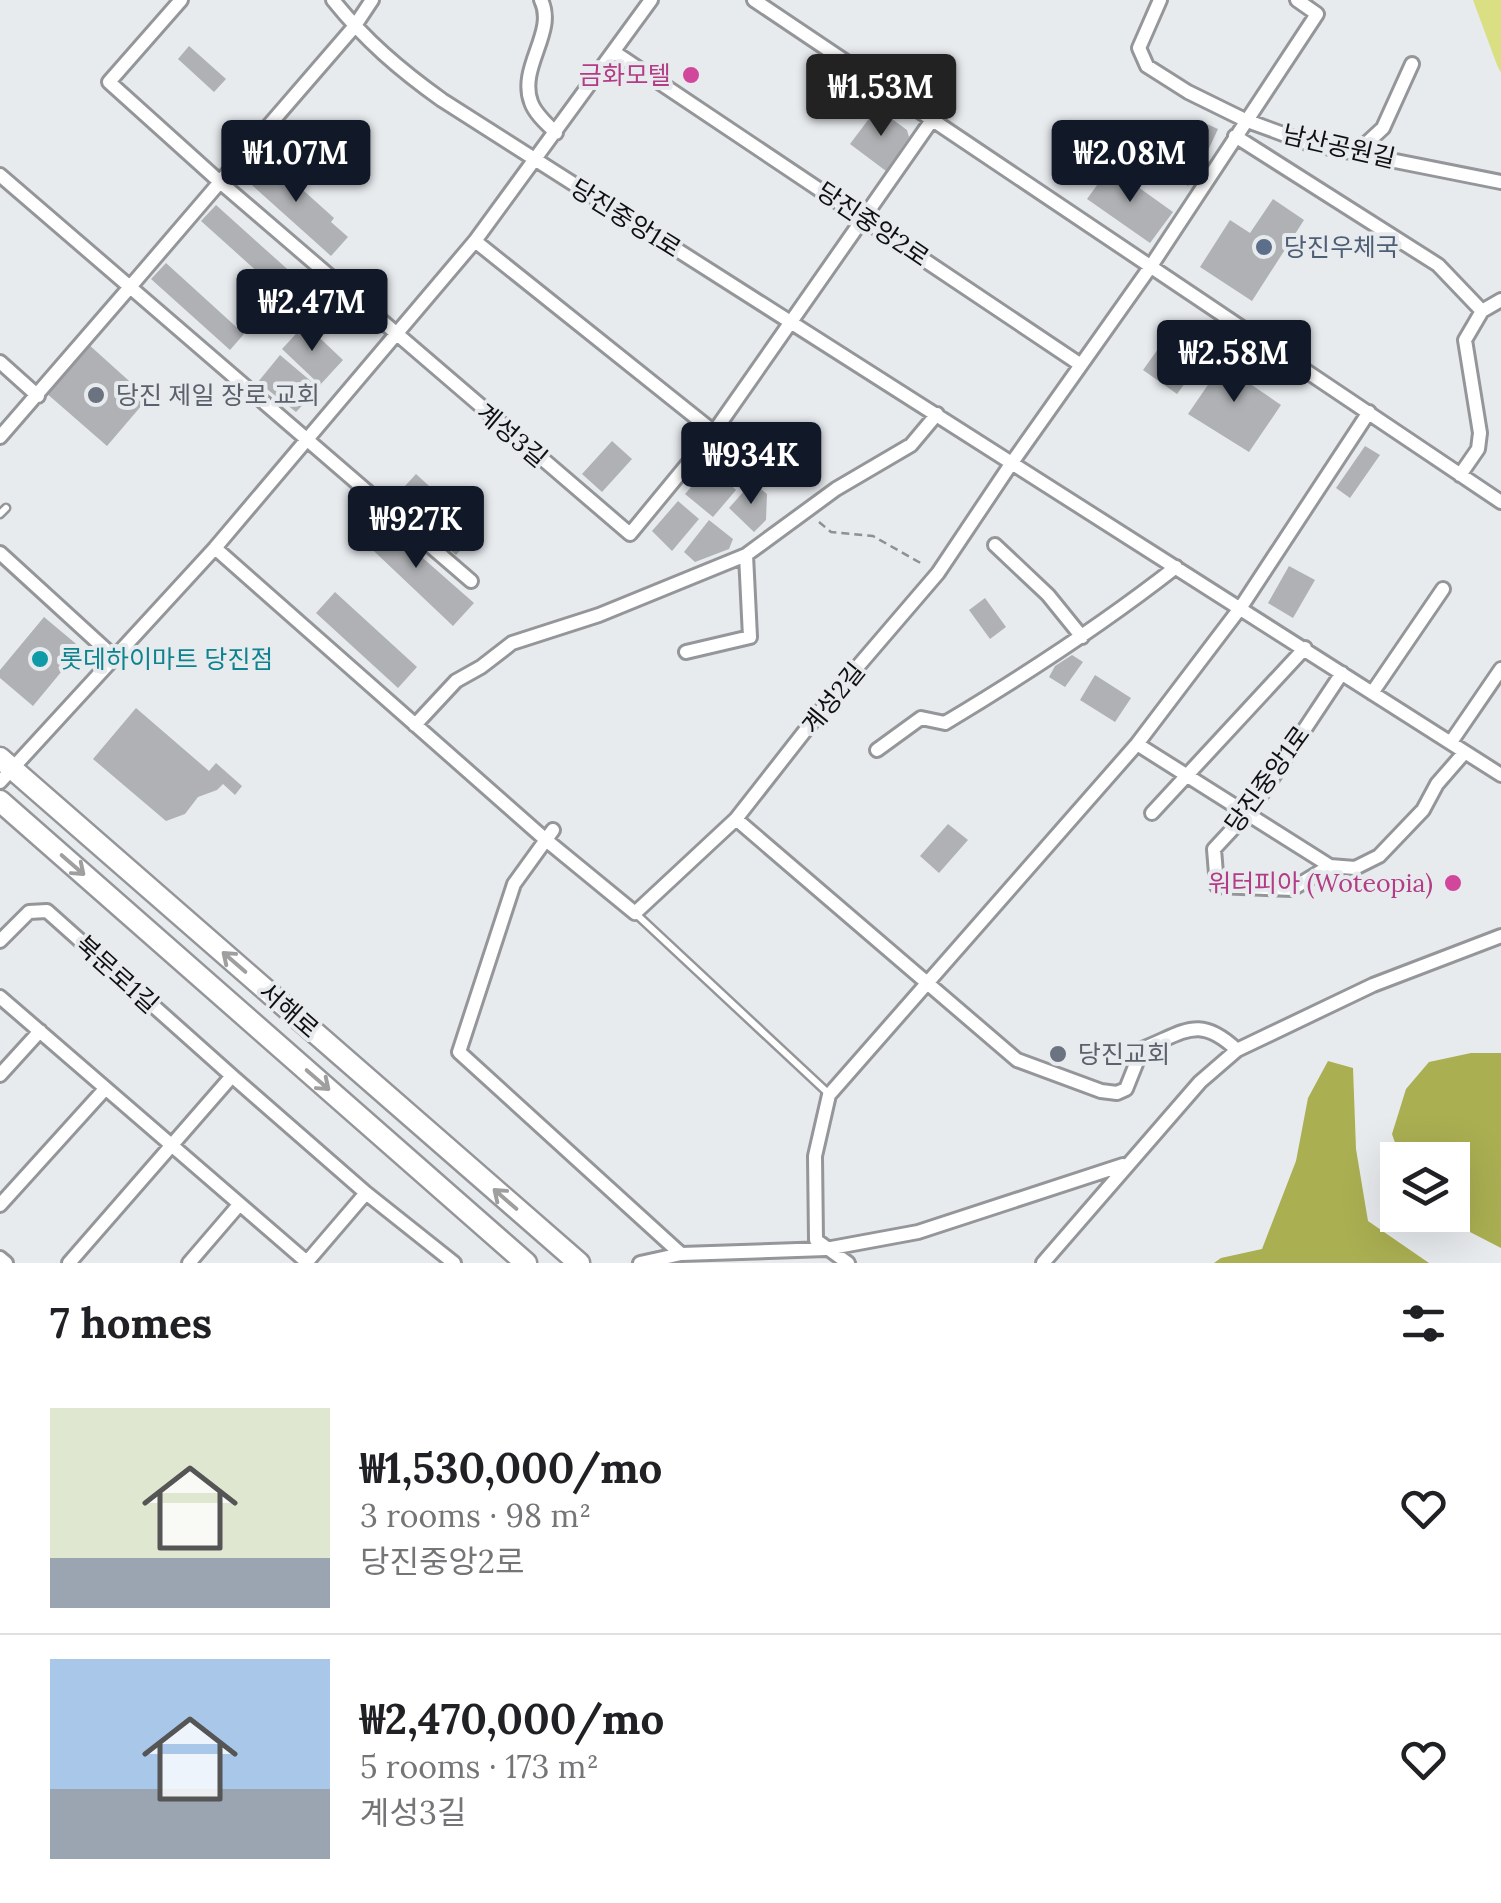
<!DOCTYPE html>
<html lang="en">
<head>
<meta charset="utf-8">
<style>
  body { margin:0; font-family:Lora,"Noto Sans KR",serif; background:#f6f6f6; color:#202124; height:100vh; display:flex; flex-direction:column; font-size:38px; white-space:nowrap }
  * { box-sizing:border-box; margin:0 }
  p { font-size:32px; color:#757577 }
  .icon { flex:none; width:55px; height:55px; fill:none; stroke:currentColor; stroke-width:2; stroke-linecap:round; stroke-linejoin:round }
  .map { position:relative; height:1263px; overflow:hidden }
  .details { display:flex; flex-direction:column; background:#fff; flex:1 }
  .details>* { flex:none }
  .tools { position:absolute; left:1380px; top:1142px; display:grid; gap:20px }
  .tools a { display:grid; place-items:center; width:90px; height:90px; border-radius:0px; background:#fff; box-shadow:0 10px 40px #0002; font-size:50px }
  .price { position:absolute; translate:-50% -85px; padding:0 22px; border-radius:10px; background:#111827; color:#fff; font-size:32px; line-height:65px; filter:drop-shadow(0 2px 5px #0008) }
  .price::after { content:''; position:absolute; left:50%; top:60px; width:30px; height:22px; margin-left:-15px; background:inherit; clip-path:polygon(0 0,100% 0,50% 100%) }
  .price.selected { background:#222; color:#fff }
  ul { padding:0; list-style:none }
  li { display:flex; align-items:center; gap:30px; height:250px; padding:0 50px }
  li+li { border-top:2px solid #e0e0e0 }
  li span { display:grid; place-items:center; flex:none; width:280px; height:200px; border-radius:0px; color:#555 }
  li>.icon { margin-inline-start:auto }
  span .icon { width:120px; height:120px; fill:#fffc; stroke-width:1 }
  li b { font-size:42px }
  h2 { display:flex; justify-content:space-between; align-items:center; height:120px; padding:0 50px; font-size:42px }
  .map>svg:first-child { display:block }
  .green { fill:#dadf83 }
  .forest { fill:#aaaf52 }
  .building { fill:#afb1b4 }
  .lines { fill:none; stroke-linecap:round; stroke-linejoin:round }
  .service-casing { stroke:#949699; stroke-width:11 }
  .minor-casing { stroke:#949699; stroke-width:18 }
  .primary-casing { stroke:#949699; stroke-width:25 }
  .path { stroke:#8e9092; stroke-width:2.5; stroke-dasharray:8 5; stroke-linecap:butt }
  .service { stroke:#fff; stroke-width:6 }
  .minor { stroke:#fff; stroke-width:12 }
  .primary { stroke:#fff; stroke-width:20 }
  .oneway { stroke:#9f9fa0 }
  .hotel-dot { fill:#d1479c; stroke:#e8ebee; stroke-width:4 }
  .service-dot { fill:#5c6f8a; stroke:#e8ebee; stroke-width:4 }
  .worship-dot { fill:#6b7280; stroke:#e8ebee; stroke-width:4 }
  .culture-dot { fill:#0f9aa8; stroke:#e8ebee; stroke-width:4 }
  .labels { text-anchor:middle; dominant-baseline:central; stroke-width:8; stroke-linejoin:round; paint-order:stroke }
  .hotel-label { font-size:25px; fill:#b23c85; stroke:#e8ebee; text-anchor:end }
  .street-label { font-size:25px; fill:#101011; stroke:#e8ebee }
  .service-label { font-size:25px; fill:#4e5e75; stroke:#e8ebee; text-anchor:start }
  .worship-label { font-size:25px; fill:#5b616d; stroke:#e8ebee; text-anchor:start }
  .culture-label { font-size:25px; fill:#0d838f; stroke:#e8ebee; text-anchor:start }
</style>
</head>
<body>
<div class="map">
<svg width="1501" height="1263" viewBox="0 0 1501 1263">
  <rect width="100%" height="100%" fill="#e8ebee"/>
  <path class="green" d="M1473 0H1501V73L1497 65Z"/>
  <path class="forest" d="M1471 1053H1501V1248L1437 1215H1452V1160H1401L1392 1134 1406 1089 1429 1062Z
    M1328 1061 1353 1068 1356 1149 1368 1221 1429 1263H1214L1221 1258 1262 1249 1296 1161 1308 1098Z"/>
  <path class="building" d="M189 46 226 79 214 92 178 59Z
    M877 108 907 130 909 137 886 171 850 144Z
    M1198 120 1218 129 1205 157 1185 147Z
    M1175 151 1201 164 1188 186 1164 171Z
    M264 155 334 218 331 222 348 237 331 256 244 178Z
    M1110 167 1173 212 1150 243 1087 199Z
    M1273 199 1304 220 1252 301 1200 267 1230 220 1250 233Z
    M216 205 295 276 280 292 201 221Z
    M166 263 244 334 230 350 151 279Z
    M305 324 343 360 320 385 282 349Z
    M87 343 148 398 107 446 45 392Z
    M1158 349 1191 375 1177 394 1143 370Z
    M1221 353 1251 374 1246 381 1281 405 1249 452 1188 414 1214 376 1207 372Z
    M280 355 319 388 296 412 258 382Z
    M612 441 632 459 602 492 582 474Z
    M1365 446 1380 455 1350 498 1336 488Z
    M713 468 736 490 713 517 685 494 707 469Z
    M416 474 440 496 417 520 394 498Z
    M752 482 767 494 766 520 754 532 729 508Z
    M678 501 699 519 672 551 652 531Z
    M445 507 476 534 456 555 426 529Z
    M375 516 474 603 453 626 358 536Z
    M709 520 733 539 729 549 695 562 684 552Z
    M1289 566 1315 580 1293 618 1268 603Z
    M335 592 417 667 398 688 316 613Z
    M985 598 1006 627 990 639 969 610Z
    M44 617 81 648 33 706 0 678V670Z
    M1072 655 1083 662 1065 687 1049 677 1055 666Z
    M1095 675 1131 698 1115 722 1080 700Z
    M136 708 209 771 216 763 242 786 235 795 223 784 217 790 198 797 185 814 166 821 93 759Z
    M948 824 968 840 939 873 920 856Z"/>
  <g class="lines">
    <defs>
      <path id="service" d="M0 514 6 508
        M635 913 829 1094"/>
      <path id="minor" d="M181 0 109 82 220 182 130 287 471 581
        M333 0C365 40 400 70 442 100L1501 775
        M372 0 354 27 220 182 630 534 714 432 932 120
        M541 0C557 32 518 67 531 102 535 114 547 124 556 133
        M754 0 1501 502
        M1160 0 1139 48 1147 66 1188 92 1245 120 1310 144 1501 182
        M614 52 1081 365
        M1235 136 1438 265 1482 311
        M1356 153 1383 128 1412 64
        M0 175 130 287 0 437
        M475 241 749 460
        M0 362 38 396
        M1460 475 1478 449 1480 433 1465 340 1482 311 1501 300
        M995 545 1048 595 1082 637
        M215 548 546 840 635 913 736 819 830 699 938 573 1011 464 1151 266 1317 14 1297 0
        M0 553 115 658
        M686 652 750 637 746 555 836 489 911 445 937 414
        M1342 673 1253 807 1214 849 1217 886 1292 889 1330 866 1355 868 1379 856 1423 810 1437 784 1464 753
        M1372 693 1443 589
        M415 725 456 681 481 667 512 643 599 615 746 555
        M1451 742 1501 669
        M1137 744 1330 866
        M877 750 921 718 945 723C1025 675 1102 625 1176 567
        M0 782 215 548 475 241 651 0
        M1152 813 1305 648
        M736 819 1017 1060 1101 1091 1117 1093 1126 1089 1142 1049C1185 1032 1199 1014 1237 1050L1200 1082 1043 1263
        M553 830 514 884 459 1052 681 1254
        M0 941 29 912 47 911 232 1076 69 1263
        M0 997 308 1263
        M1237 1050 1373 985 1501 936
        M0 1075 40 1031
        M232 1076 366 1193 454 1263
        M0 1205 105 1089
        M0 1258 6 1263
        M189 1263 238 1206
        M306 1263 366 1193
        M640 1263 681 1254 826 1249 918 1232 1123 1165
        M848 1263 816 1240 815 1156 829 1095 1137 744 1241 607 1369 412"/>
      <path id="primary" d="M0 758 579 1263
        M0 801 526 1263"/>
    </defs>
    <use href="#service" class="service-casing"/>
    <use href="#minor" class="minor-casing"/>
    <use href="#primary" class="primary-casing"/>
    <path class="path" d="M819 522 831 532 873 536 924 565"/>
    <use href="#service" class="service"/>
    <use href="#minor" class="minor"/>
    <use href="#primary" class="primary"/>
  </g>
  <defs><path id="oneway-shaft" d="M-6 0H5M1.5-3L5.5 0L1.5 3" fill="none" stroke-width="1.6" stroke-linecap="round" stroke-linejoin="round" transform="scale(2.5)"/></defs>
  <g class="oneway">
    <use href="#oneway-shaft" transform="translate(73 865) rotate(41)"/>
    <use href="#oneway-shaft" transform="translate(234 962) rotate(-139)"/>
    <use href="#oneway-shaft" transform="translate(318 1080) rotate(41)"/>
    <use href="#oneway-shaft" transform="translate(505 1199) rotate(-139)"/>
  </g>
  <g class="hotel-dot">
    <circle cx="691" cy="75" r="10"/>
    <circle cx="1453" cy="883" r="10"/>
  </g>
  <circle class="service-dot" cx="1264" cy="247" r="10"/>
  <g class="worship-dot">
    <circle cx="96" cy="395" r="10"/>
    <circle cx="1058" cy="1054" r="10"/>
  </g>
  <circle class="culture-dot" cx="40" cy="659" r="10"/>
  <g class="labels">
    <g class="hotel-label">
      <text x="671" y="75">금화모텔</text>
      <text x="1433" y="883">워터피아 (Woteopia)</text>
    </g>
    <g class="street-label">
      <text transform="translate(1339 146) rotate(13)">남산공원길</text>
      <text transform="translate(626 218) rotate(32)">당진중앙1로</text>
      <text transform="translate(873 224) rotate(34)">당진중앙2로</text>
      <text transform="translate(512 435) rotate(40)">계성3길</text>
      <text transform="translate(833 698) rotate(-51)">계성2길</text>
      <text transform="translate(1267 779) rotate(-54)">당진중앙1로</text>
      <text transform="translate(117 974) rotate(42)">북문로1길</text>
      <text transform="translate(289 1010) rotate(41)">서해로</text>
    </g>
    <g class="service-label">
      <text x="1284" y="247">당진우체국</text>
    </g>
    <g class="worship-label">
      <text x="116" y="395">당진 제일 장로 교회</text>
      <text x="1078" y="1054">당진교회</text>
    </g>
    <g class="culture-label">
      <text x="60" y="659">롯데하이마트 당진점</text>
    </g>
  </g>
</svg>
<div class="tools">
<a><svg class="icon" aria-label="layers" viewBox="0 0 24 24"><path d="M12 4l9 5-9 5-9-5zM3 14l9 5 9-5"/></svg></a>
</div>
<b class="price selected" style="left:881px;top:139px">₩1.53M</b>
<b class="price" style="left:296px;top:205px">₩1.07M</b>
<b class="price" style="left:1130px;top:205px">₩2.08M</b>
<b class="price" style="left:312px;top:354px">₩2.47M</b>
<b class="price" style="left:1234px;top:405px">₩2.58M</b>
<b class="price" style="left:751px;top:507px">₩934K</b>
<b class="price" style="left:416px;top:571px">₩927K</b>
</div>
<section class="details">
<h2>7 homes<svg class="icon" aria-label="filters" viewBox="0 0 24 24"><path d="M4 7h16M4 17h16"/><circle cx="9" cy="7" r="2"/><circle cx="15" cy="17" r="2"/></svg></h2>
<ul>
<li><span style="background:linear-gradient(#dfe7d0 75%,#9aa5b1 0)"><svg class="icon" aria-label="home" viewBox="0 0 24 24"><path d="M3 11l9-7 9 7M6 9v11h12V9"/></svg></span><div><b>₩1,530,000/mo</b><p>3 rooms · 98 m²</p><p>당진중앙2로</p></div><svg class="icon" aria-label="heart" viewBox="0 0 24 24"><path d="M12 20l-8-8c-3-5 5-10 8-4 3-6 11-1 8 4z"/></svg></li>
<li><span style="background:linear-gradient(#a9c7e8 65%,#9aa5b1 0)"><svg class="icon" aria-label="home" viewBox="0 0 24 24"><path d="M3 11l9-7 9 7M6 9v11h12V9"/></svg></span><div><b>₩2,470,000/mo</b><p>5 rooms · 173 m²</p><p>계성3길</p></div><svg class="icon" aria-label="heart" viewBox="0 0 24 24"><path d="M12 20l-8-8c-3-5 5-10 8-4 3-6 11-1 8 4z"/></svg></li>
</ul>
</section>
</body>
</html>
